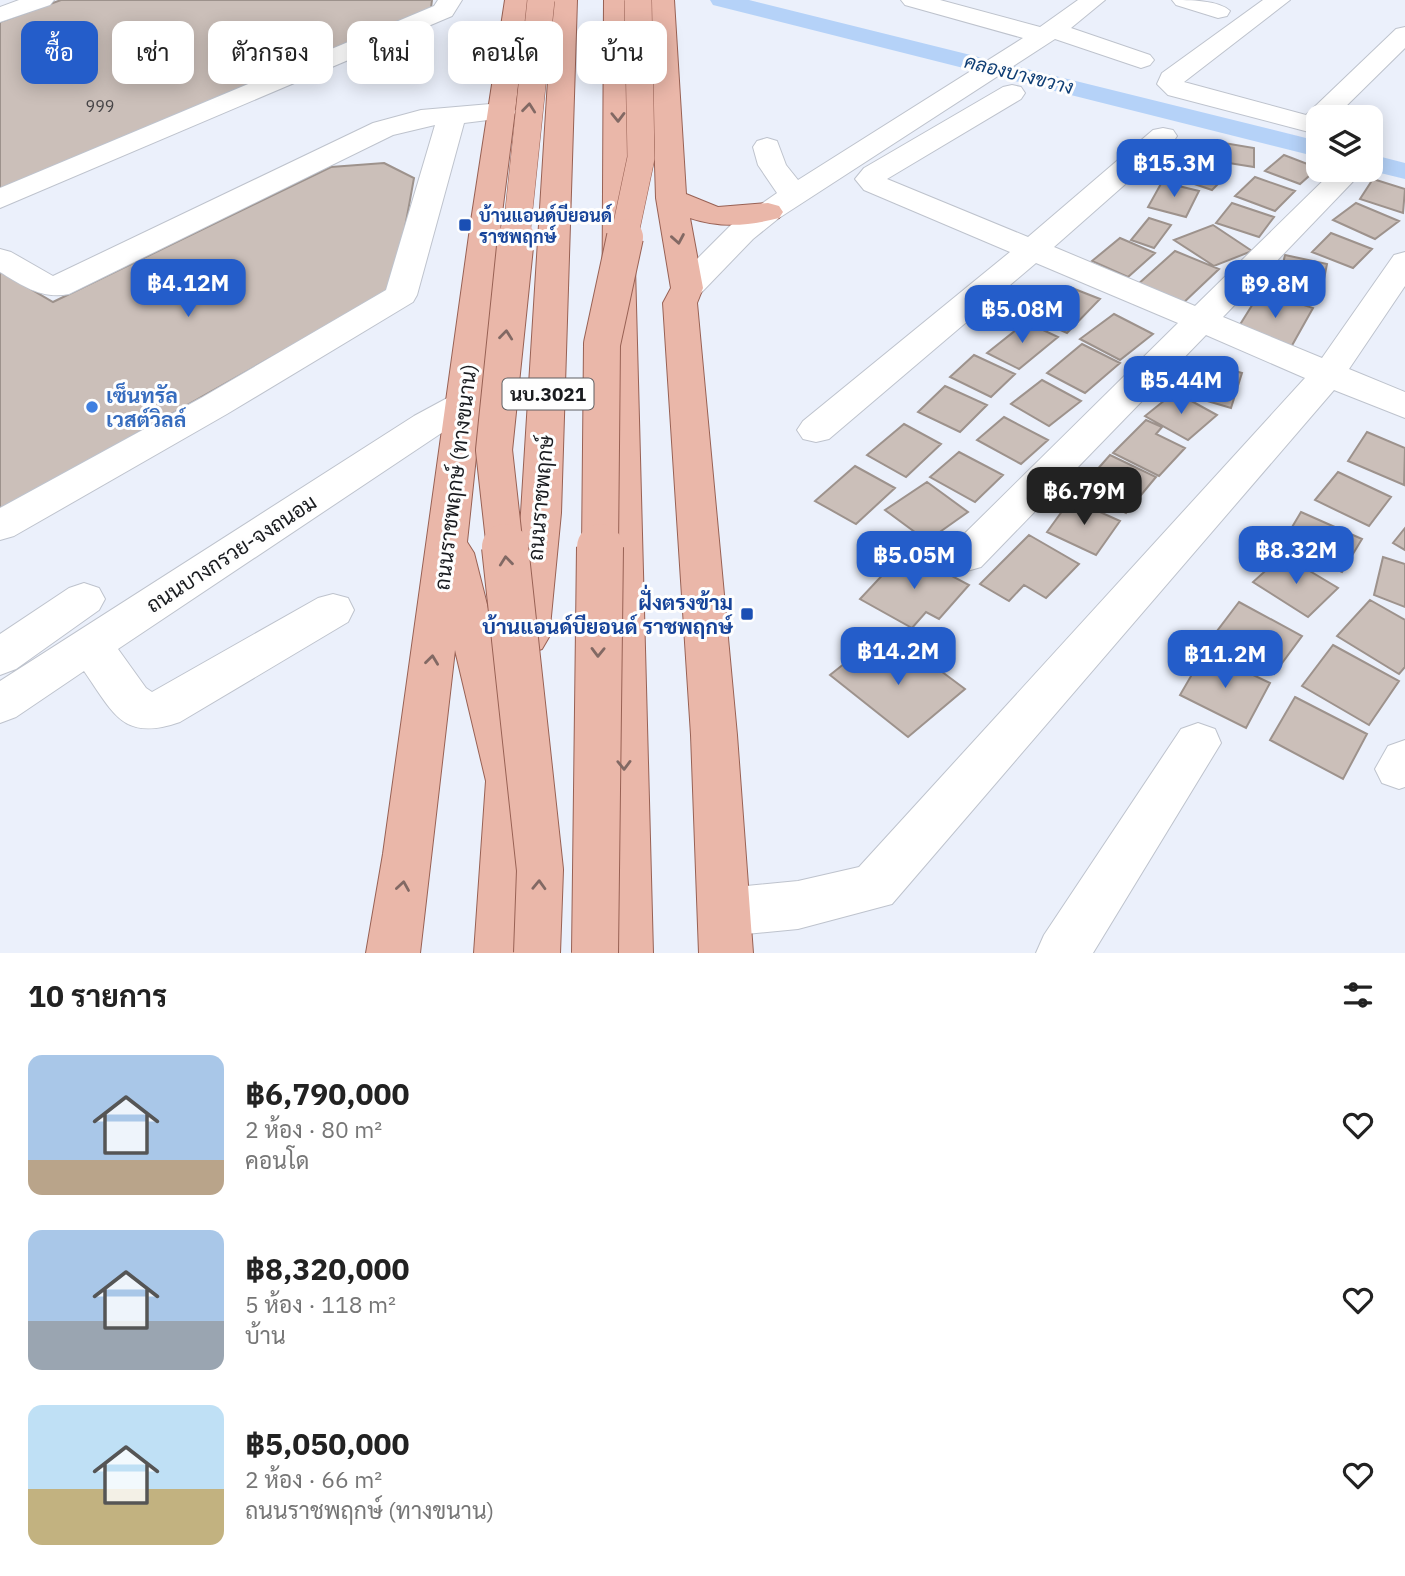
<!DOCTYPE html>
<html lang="th">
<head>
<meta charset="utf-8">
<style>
  body { margin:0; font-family:"IBM Plex Sans",Sarabun,sans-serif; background:#f6f6f6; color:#222; height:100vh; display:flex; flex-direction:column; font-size:26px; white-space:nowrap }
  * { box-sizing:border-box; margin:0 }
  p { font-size:23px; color:#767676 }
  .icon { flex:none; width:38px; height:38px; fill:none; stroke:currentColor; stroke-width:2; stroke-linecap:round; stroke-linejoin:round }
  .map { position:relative; height:953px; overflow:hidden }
  .side { display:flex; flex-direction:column; background:#fff; flex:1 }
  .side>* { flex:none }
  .guide { position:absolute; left:21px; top:21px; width:700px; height:63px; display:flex; gap:14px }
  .tools { position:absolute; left:1306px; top:105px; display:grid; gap:14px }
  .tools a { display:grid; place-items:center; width:77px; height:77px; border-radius:14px; background:#fff; box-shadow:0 4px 18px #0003; font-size:35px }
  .price { position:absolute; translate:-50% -60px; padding:0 16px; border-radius:14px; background:#245dca; color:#fff; font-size:23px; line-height:46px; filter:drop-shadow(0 2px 4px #0008) }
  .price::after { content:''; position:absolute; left:50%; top:42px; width:21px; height:16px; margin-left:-10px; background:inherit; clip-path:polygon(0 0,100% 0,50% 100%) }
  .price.on { background:#222; color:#fff }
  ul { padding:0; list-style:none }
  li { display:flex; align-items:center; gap:21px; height:175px; padding:0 28px }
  li span { display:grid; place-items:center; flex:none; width:196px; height:140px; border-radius:14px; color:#555 }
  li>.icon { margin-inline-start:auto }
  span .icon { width:84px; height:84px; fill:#fffc; stroke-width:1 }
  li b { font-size:30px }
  h2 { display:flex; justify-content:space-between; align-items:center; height:84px; padding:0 28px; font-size:30px }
  .chip { padding:0 24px; border-radius:14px; background:#fff; box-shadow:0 4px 18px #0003; font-size:24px; line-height:63px }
  .chip.on { background:#245dca; color:#fff }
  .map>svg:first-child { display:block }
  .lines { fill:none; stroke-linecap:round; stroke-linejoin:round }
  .canal { fill:#b5d2f8; fill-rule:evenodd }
  .building { fill:#cbbfb9; stroke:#9d928c; stroke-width:2 }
  .minor-casing { stroke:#bec3cd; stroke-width:2 }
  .major-casing { stroke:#986154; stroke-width:2 }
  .minor { fill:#fff; fill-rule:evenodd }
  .major { fill:#eab7a9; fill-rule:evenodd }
  .major-bridge-far2-casing { stroke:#986154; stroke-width:28; stroke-linecap:butt }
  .major-bridge-far1-casing { stroke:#986154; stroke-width:38; stroke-linecap:butt }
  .major-bridge-casing { stroke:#986154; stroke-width:48; stroke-linecap:butt }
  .major-bridge-far2 { stroke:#eab7a9; stroke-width:27 }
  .major-bridge-far1 { stroke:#eab7a9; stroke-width:36 }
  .major-bridge { stroke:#eab7a9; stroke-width:46 }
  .oneway { stroke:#826964 }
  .transit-dot { fill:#1a4fb4; stroke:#fefefe; stroke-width:2.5 }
  .shop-dot { fill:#3f7fe0; stroke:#fefefe; stroke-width:2.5 }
  .labels { text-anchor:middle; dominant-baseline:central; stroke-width:6; stroke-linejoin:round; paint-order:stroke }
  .far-number-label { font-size:16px; fill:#464446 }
  .far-transit-label { font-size:18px; font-weight:bold; fill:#164399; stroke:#fefefe; text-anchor:start }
  .far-water-label { font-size:19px; font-style:italic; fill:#0f3e74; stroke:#fefefe }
  .shield { fill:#fefefe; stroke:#5e5f62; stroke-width:2 }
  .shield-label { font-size:19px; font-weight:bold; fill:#191b1f }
  .shop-label { font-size:21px; font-weight:bold; fill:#366cbe; stroke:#fefefe; text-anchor:start }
  .street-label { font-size:21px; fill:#191b1f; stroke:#fefefe }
  .transit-label { font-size:21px; font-weight:bold; fill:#164399; stroke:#fefefe; text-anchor:end }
</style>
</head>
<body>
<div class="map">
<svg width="1405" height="953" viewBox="0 0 1405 953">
  <rect width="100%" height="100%" fill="#ebf0fb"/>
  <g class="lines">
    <path class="canal" d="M710 0H749L1318 141V157L713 5Z
      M1370 154 1405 163V179L1368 170H1370Z"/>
  </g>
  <path class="building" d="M61 0H432L431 8 0 190V22Z
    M1218 142 1254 148V167L1216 161Z
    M1284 155 1318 168 1300 184 1265 171Z
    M1193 161 1229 173 1212 190 1177 178Z
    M384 163 414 178 394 288 0 511V271L53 302 331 167Z
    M1255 177 1295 191 1275 211 1235 196Z
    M1373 179 1405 189 1403 213 1360 199Z
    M1162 182 1199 191 1186 217 1148 207Z
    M1232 203 1274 217 1259 237 1216 223Z
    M1356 203 1399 221 1375 239 1333 220Z
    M1149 218 1171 225 1154 248 1131 240Z
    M1213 225 1252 251 1214 266 1174 240Z
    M1331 233 1372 249 1353 268 1312 252Z
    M1120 238 1155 253 1128 277 1092 261Z
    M1175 251 1219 269 1181 305 1136 286Z
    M1285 255 1327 264 1320 299 1277 289Z
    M1072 288 1100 299 1067 333 1038 320Z
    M1261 291 1313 308 1290 349 1236 331Z
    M1114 314 1153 334 1120 360 1080 339Z
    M1026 322 1058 337 1019 369 987 353Z
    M1082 344 1120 363 1085 393 1047 373Z
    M974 355 1015 374 991 397 950 377Z
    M1190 359 1242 373 1231 408 1177 392Z
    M1042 380 1081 401 1049 426 1011 404Z
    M945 386 987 405 960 432 918 412Z
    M1175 392 1217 415 1188 440 1145 416Z
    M1004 417 1048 440 1021 464 977 440Z
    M1146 420 1162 427 1156 434 1185 448 1159 476 1113 453Z
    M904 424 941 444 906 477 867 455Z
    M1367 432 1405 448 1404 485 1348 461Z
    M959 452 1003 475 975 502 930 477Z
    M1110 455 1156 477 1126 513 1079 490Z
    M855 466 895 488 856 524 815 501Z
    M1338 472 1391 497 1369 526 1315 500Z
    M927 482 968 512 927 541 885 510Z
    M1071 499 1120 521 1096 555 1047 532Z
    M1301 512 1362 539 1342 572 1282 544Z
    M1405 528V550L1393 543Z
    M1029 535 1079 564 1046 598 1024 585 1009 601 980 584Z
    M905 551 969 585 939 619 926 612 912 628 860 599Z
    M1283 555 1338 588 1308 617 1253 582Z
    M1383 557 1405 564V607L1374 595Z
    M1370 600 1405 620V667L1399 674 1337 636Z
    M1239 602 1302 636 1274 674 1211 639Z
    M869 644 897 665 914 651 965 689 908 737 830 675Z
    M1333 645 1399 681 1369 725 1302 686Z
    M1205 652 1270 683 1246 728 1180 695Z
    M1295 697 1367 734 1343 779 1270 740Z"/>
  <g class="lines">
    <defs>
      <path id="minor" d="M19 0H54L50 5 0 22V7Z
        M438 0H462L452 16 0 208V188L434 6Z
        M901 0H940L1040 27 1078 0H1105L1071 28 1150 55 1154 60 1150 65 1141 68 1055 39 779 218 753 239 699 295 687 298 675 295 671 288 675 281 731 225 777 193 758 165 753 147 757 141 767 138 777 141 786 165 798 180 1023 38 905 5Z
        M1172 0C1189 0 1219 0 1230 11L1227 16 1218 18 1176 5Z
        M1263 0H1290L1184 82 1306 115 1396 29 1405 27V48L1335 117H1318V130L1309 132 1168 95 1157 84 1162 73Z
        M1012 85 1021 87 1025 93 1021 99 887 179 1028 237 1153 130 1163 128 1173 130 1177 136 1173 142 1054 247 1195 306 1334 170H1364L1223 317 1322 358 1394 255 1405 252V286L1349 369 1405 392V418L1334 390 892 904 798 929 726 936 708 929 700 912 708 895 726 888 798 881 859 867 1305 378 1206 335 981 567 967 571 953 567 947 556 953 545 1178 323 1036 263 829 439 816 442 803 439 797 430 803 421 1010 252 864 190 855 179 864 168 1003 87Z
        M502 103 512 105 516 111 512 117 464 123 417 295 413 302 227 414 14 536 0 540V508L201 398 386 290 435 125 393 135 69 294C43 300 21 285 0 272V249L11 252 53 276 373 123 421 110Z
        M464 392 477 396 482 404 477 412 440 434 118 649 146 688 152 692 318 598 333 594 348 598 354 610 348 622 180 722C123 742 114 714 84 671L16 717 0 723V681L414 416 451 396Z
        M84 583 99 588 105 599 99 610 16 669 0 675V634L69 588Z
        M1198 723 1215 729 1221 743 1093 953H1036L1044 935 1181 729Z
        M1405 740V787L1399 789 1382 783 1375 769 1388 746Z"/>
      <path id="major" d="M505 0H529L501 221 467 542 474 553 517 723 530 728 537 742 533 786 528 953H474L486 781 455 650 420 953H366L383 854 471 221Z
        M553 0H577L561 513 549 637 542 649 527 654 512 649 505 637 521 513Z
        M604 0H628L653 953H599Z
        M650 0H674L686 194 718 207 768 203 779 206 783 212 779 218C748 226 720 228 690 218L703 288 697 303 737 735 753 953H699L691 735 663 303 671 288 656 198Z"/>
    </defs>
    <use href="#minor" class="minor-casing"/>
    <use href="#major" class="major-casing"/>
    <use href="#minor" class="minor"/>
    <use href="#major" class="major"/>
    <defs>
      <path id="major-bridge-far2" d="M516 238 541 0
        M624 238 641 158 638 0"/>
      <path id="major-bridge-far1" d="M505 549 494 450 516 237
        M600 549 602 344 625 237"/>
      <path id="major-bridge" d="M505 547 540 870 537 953
        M595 953 600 547"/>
    </defs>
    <use href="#major-bridge-far2" class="major-bridge-far2-casing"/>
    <use href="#major-bridge-far1" class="major-bridge-far1-casing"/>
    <use href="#major-bridge" class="major-bridge-casing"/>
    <use href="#major-bridge-far2" class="major-bridge-far2"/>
    <use href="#major-bridge-far1" class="major-bridge-far1"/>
    <use href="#major-bridge" class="major-bridge"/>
  </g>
  <defs><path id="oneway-chevron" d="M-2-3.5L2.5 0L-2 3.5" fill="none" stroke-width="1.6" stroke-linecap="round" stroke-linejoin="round" transform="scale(1.75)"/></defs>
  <g class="oneway">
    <use href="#oneway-chevron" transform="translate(529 108) rotate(-84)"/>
    <use href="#oneway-chevron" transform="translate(618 117) rotate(89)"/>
    <use href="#oneway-chevron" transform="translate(678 239) rotate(80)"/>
    <use href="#oneway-chevron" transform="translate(506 335) rotate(-84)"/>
    <use href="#oneway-chevron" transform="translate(506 561) rotate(-96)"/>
    <use href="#oneway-chevron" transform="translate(598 652) rotate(91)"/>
    <use href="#oneway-chevron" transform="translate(432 660) rotate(-83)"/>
    <use href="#oneway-chevron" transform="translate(624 765) rotate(89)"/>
    <use href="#oneway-chevron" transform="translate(539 885) rotate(-88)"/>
    <use href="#oneway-chevron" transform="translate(403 886) rotate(-81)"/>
  </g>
  <g class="transit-dot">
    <rect x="458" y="218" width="14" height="14" rx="3.5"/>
    <rect x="740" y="607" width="14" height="14" rx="3.5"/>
  </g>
  <circle class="shop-dot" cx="92" cy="407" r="7"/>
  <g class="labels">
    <g class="far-number-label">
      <text x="100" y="106">999</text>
    </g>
    <g class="far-transit-label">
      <text x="479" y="215">บ้านแอนด์บียอนด์<tspan x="479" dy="21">ราชพฤกษ์</tspan></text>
    </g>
    <g class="far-water-label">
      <text transform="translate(1019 74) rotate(14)">คลองบางขวาง</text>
    </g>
    <rect class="shield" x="502.5" y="378.5" width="91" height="31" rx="5"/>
    <g class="shield-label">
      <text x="548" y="394">นบ.3021</text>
    </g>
    <g class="shop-label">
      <text x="106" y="395">เซ็นทรัล<tspan x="106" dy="24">เวสต์วิลล์</tspan></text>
    </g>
    <g class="street-label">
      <text transform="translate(455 477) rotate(-83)">ถนนราชพฤกษ์ (ทางขนาน)</text>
      <text transform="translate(540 498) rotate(-85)">ถนนราชพฤกษ์</text>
      <text transform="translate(231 553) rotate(-33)">ถนนบางกรวย-จงถนอม</text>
    </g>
    <g class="transit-label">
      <text x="733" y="602">ฝั่งตรงข้าม<tspan x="733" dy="24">บ้านแอนด์บียอนด์ ราชพฤกษ์</tspan></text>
    </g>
  </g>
</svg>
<div class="tools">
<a><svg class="icon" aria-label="layers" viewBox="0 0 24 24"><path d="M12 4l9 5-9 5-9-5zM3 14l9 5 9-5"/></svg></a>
</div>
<b class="price" style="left:1174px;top:199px">฿15.3M</b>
<b class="price" style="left:188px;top:319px">฿4.12M</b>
<b class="price" style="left:1275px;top:320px">฿9.8M</b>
<b class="price" style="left:1022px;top:345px">฿5.08M</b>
<b class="price" style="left:1181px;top:416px">฿5.44M</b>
<b class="price on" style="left:1084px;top:527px">฿6.79M</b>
<b class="price" style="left:1296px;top:586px">฿8.32M</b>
<b class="price" style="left:914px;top:591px">฿5.05M</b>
<b class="price" style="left:898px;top:687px">฿14.2M</b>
<b class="price" style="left:1225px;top:690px">฿11.2M</b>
<div class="guide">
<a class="chip on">ซื้อ</a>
<a class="chip">เช่า</a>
<a class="chip">ตัวกรอง</a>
<a class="chip">ใหม่</a>
<a class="chip">คอนโด</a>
<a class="chip">บ้าน</a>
</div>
</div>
<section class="side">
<h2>10 รายการ<svg class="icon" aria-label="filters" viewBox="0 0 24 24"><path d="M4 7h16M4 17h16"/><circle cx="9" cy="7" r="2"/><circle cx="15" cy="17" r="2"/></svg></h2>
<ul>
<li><span style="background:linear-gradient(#a9c7e8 75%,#b9a48a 0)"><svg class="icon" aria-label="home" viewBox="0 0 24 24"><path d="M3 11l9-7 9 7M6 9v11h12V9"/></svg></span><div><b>฿6,790,000</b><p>2 ห้อง · 80 m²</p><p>คอนโด</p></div><svg class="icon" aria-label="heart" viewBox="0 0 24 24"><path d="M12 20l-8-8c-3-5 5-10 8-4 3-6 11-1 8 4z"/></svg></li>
<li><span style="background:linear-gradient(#a9c7e8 65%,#9aa5b1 0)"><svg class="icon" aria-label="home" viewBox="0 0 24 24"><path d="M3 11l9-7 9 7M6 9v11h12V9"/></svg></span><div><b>฿8,320,000</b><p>5 ห้อง · 118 m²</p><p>บ้าน</p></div><svg class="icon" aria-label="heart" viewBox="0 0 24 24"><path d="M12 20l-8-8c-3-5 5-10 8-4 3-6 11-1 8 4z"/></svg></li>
<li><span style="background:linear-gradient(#bfe0f5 60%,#c2b280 0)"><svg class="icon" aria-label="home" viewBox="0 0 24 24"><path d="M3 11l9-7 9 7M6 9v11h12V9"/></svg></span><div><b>฿5,050,000</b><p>2 ห้อง · 66 m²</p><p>ถนนราชพฤกษ์ (ทางขนาน)</p></div><svg class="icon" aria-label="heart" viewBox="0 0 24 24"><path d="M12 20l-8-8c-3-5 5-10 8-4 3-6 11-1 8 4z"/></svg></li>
</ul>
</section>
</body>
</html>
